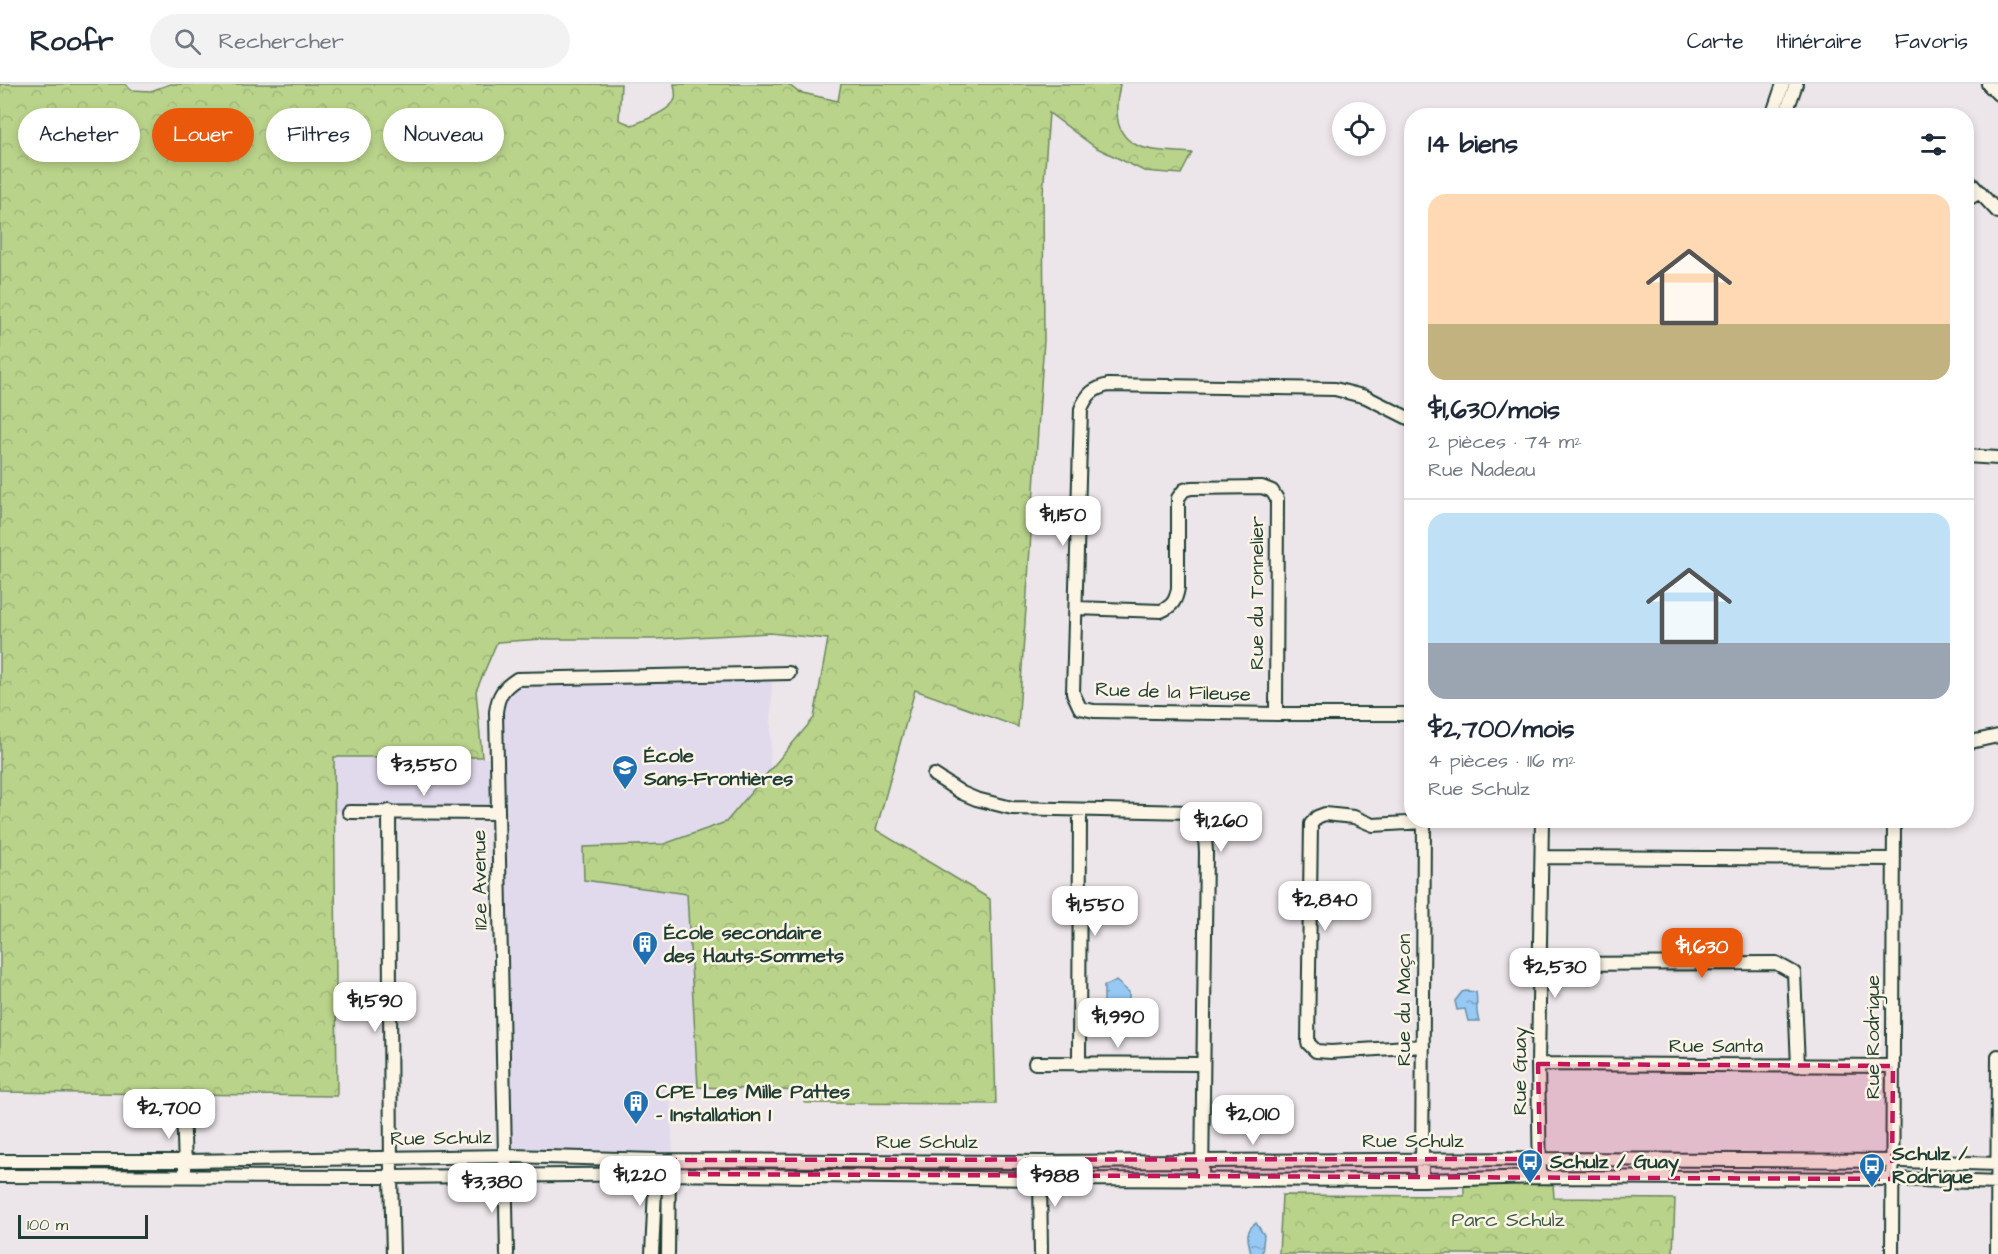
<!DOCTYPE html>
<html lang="fr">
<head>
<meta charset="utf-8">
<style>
  body { margin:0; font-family:"Architects Daughter",sans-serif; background:#f2f2f3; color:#1f2937; height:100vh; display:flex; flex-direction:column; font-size:22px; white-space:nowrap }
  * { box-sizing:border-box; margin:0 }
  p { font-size:20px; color:#747a83 }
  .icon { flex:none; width:33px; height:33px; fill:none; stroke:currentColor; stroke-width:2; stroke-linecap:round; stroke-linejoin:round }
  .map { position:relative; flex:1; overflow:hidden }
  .side { position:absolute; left:1404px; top:24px; width:570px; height:720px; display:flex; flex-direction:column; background:#fff; border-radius:24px; box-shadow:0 3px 9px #0003 }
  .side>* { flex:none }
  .top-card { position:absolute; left:18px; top:24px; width:570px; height:54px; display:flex; gap:12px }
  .controls { position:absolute; left:1332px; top:18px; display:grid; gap:12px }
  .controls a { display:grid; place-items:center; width:54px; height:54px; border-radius:50%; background:#fff; box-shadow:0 3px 9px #0003; font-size:30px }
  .scale { position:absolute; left:18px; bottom:15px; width:130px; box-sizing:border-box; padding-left:6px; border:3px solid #1f3d34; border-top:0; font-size:16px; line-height:21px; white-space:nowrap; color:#1f3d34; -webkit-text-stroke:4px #fcf5e5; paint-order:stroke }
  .price { position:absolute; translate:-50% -51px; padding:0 14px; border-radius:12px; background:#fff; color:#222; font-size:20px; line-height:39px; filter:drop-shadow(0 2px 3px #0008) }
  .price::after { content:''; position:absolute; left:50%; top:36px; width:18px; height:14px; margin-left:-9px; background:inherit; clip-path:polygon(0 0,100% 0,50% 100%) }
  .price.selected { background:#ea580c; color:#fff }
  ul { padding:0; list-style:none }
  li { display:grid; align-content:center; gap:12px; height:318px; padding:0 24px }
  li+li { border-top:2px solid #e0e1e3 }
  li span { display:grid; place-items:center; height:186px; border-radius:18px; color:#555 }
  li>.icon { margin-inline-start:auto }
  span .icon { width:108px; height:108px; fill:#fffc; stroke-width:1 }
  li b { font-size:26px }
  h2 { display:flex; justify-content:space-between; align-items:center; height:72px; padding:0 24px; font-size:26px }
  .tag { padding:0 21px; border-radius:27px; background:#fff; box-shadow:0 3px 9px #0003; font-size:21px; line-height:54px }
  .tag.selected { background:#ea580c; color:#fff }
  header { display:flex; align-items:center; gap:36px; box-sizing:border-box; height:84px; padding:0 30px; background:#fff; border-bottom:2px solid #e0e1e3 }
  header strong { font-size:28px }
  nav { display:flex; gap:33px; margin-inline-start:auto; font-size:21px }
  .search { width:420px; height:54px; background:#f2f2f3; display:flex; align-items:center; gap:15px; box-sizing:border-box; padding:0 21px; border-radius:33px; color:#747a83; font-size:22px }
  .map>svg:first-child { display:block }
  .built { fill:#e1daec }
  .forest { fill:url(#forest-crowns); stroke:#6c885f; stroke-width:1.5 }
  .water { fill:url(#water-ripples); stroke:#6791a7; stroke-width:1.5 }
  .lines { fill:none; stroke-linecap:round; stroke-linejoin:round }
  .minor-casing { stroke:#1f3d34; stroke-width:16 }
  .minor { stroke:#fcf5e5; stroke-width:12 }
  .marked { fill:#c2185b; fill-opacity:0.2; stroke:#c2185b; stroke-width:4.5; stroke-dasharray:12 8; stroke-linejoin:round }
  .labels { text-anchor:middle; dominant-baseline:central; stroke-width:5; stroke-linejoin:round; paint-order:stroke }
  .street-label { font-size:20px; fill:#1f3d34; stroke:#fcf5e5 }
  .poi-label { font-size:20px; font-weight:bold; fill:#1f3d34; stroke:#fcf5e5; text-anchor:start }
  .park-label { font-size:20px; fill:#3e5b45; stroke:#fcf5e5 }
</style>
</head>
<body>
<header>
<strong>Roofr</strong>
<div class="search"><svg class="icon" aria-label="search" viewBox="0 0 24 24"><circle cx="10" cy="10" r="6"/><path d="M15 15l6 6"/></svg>Rechercher</div>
<nav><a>Carte</a><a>Itinéraire</a><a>Favoris</a></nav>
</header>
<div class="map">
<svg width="1998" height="1170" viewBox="0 0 1998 1170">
  <defs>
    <pattern id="forest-crowns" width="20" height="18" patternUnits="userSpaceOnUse" patternTransform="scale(1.5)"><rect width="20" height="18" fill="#b9d38a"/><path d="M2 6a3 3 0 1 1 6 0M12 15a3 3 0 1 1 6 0" fill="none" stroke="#9fb678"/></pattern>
    <pattern id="water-ripples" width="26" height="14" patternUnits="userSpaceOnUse" patternTransform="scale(1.5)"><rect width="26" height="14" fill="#97c9f4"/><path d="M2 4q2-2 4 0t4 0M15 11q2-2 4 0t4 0" fill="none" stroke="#7ba4c6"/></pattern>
  </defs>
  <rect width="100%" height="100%" fill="#ece5e9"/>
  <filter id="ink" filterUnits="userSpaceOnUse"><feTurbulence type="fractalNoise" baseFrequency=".0167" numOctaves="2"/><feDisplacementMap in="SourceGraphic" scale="12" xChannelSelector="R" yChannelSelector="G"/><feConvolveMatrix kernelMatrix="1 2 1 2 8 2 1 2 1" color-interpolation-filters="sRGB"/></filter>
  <g filter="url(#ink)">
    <path class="built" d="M772 594 770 685 726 738 664 760 583 764 584 796 687 810 698 1003H670L673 1072 510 1069 507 824 499 729 333 727 334 673 497 674 496 628 510 602 521 598Z"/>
    <path class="forest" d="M0 0H125L131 6 151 7 170 0H621L619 36 632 41C643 37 671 27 675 15 676 11 675 5 674 0H788L798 8 838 17 841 0H1120C1119 9 1116 19 1117 28 1118 71 1160 66 1192 69L1181 90 1144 87 1095 63 1049 29 1043 110 1044 256 1018 643 915 606 876 746 990 815 996 1020 805 1019V1007L698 1003 687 810 584 796 583 763 664 760 726 738 814 634 828 555 770 549 656 555H543L497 558 476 607 482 673H334L337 1012 0 1008Z
      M1464 1100H1553L1554 1114 1675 1115 1673 1170H1279L1282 1111 1464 1112Z"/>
    <path class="water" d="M1116 897 1129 908V923L1121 937 1112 938 1104 929V902Z
      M1466 907 1476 908C1478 919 1475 927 1479 937H1468L1465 925 1457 926 1455 917 1462 908Z
      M1256 1139 1264 1151 1262 1170H1251C1249 1157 1243 1148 1256 1139Z"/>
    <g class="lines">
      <defs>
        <path id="minor" d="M1988 0 1998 10
          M1772 32 1783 0
          M1785 32 1796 0
          M1966 94 1998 128
          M1966 116 1980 108
          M1412 336 1366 313 1335 305 1108 301C1093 305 1087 310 1081 325L1073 609 1080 624 1094 627 1276 630H1412
          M1966 372 1998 374
          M1076 524 1161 527C1173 522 1176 516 1178 504V414L1184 406 1191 404 1262 403 1272 407 1277 415 1276 630
          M1966 659 1998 652
          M934 691 962 709 976 715 1012 724 1191 728 1204 738 1206 768 1202 1095
          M389 727 391 1093 393 1170
          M349 728 498 729
          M1542 773 1894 775
          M1540 880 1776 879 1794 889 1798 982
          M1423 962 1331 968 1316 967 1308 959 1311 740 1317 733 1325 730 1354 733 1373 741 1424 738
          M1035 979 1202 980
          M1079 980 1080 726
          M1538 980 1893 982
          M183 1021 185 1085
          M0 1077H185L510 1072 656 1076 1040 1078 1543 1075 1901 1077 1998 1080
          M1040 1087 1041 1170
          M0 1092 391 1093 663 1090 1040 1095 1422 1096 1540 1093 1892 1095 1998 1099
          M1540 1093 1538 980 1542 736
          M1422 1096 1424 736
          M507 1170 496 628C498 611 503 604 517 595L789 589
          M652 1170 656 1083
          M668 1170 669 1084
          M1892 1170 1894 736
          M1997 1170 1998 972"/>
      </defs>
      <use href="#minor" class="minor-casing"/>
      <use href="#minor" class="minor"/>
    </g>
  </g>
  <path class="marked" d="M1538 980 1893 982 1892 1095 669 1090 670 1076 1540 1075Z"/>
  <defs>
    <symbol id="school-pin" viewBox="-11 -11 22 30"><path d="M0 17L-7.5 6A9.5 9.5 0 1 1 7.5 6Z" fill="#1f6fb2" stroke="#fcf5e5"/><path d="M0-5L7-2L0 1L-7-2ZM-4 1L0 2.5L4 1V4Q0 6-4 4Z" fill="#fff"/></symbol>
    <symbol id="building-pin" viewBox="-11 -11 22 30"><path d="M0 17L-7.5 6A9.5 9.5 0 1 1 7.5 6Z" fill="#1f6fb2" stroke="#fcf5e5"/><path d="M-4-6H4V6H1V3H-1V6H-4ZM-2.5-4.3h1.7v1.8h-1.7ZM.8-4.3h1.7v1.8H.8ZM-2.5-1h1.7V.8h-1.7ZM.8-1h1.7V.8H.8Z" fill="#fff"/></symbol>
    <symbol id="bus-pin" viewBox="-11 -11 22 30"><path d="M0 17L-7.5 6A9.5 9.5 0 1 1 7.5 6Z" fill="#1f6fb2" stroke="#fcf5e5"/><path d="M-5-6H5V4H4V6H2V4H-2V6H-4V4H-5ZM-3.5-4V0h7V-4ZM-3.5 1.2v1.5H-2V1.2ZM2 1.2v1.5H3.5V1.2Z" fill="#fff"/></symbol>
  </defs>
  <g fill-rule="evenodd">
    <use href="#school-pin" x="610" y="669" width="30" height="40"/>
    <use href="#building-pin" x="630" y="845" width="30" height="40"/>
    <use href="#building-pin" x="621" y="1004" width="30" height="40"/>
    <use href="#bus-pin" x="1515" y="1063" width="30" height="40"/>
    <use href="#bus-pin" x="1857" y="1067" width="30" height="40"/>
  </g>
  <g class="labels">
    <g class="street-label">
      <text transform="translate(1257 509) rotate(-90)">Rue du Tonnelier</text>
      <text transform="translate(1173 608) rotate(2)">Rue de la Fileuse</text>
      <text transform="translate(480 796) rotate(-91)">112e Avenue</text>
      <text transform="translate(1404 916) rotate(-90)">Rue du Maçon</text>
      <text transform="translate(1873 953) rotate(-90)">Rue Rodrigue</text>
      <text x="1716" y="962">Rue Santa</text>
      <text transform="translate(1520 987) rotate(-90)">Rue Guay</text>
      <text transform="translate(441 1054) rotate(-1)">Rue Schulz</text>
      <text x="1413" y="1057">Rue Schulz</text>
      <text x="927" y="1058">Rue Schulz</text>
    </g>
    <g class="poi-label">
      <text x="644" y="672">École<tspan x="644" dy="23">Sans-Frontières</tspan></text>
      <text x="664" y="849">École secondaire<tspan x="664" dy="23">des Hauts-Sommets</tspan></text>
      <text x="656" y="1008">CPE Les Mille Pattes<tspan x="656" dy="23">- Installation 1</tspan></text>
      <text x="1892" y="1070">Schulz /<tspan x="1892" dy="23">Rodrigue</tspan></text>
      <text x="1550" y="1078">Schulz / Guay</text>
    </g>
    <g class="park-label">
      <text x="1508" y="1136">Parc Schulz</text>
    </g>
  </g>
</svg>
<div class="controls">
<a><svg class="icon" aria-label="locate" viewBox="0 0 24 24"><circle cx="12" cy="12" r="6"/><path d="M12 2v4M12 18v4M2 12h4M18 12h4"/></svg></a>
</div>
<div class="scale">100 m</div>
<b class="price" style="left:1063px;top:463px">$1,150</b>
<b class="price" style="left:424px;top:713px">$3,550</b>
<b class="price" style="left:1221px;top:769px">$1,260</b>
<b class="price" style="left:1325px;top:848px">$2,840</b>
<b class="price" style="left:1095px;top:853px">$1,550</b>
<b class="price selected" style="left:1702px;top:895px">$1,630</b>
<b class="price" style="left:1555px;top:915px">$2,530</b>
<b class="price" style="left:375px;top:949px">$1,590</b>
<b class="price" style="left:1118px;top:965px">$1,990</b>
<b class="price" style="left:169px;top:1056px">$2,700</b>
<b class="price" style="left:1253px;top:1062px">$2,010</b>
<b class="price" style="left:640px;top:1123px">$1,220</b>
<b class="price" style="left:1055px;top:1124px">$988</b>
<b class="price" style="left:492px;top:1130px">$3,380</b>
<div class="top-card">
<a class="tag">Acheter</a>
<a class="tag selected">Louer</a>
<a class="tag">Filtres</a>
<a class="tag">Nouveau</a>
</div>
<section class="side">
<h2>14 biens<svg class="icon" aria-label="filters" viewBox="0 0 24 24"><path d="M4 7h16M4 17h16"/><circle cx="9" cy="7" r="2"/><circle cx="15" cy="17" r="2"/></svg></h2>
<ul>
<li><span style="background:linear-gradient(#ffd9b3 70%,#c2b280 0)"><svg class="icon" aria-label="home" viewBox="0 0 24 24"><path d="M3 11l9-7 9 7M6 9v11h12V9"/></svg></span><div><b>$1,630/mois</b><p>2 pièces · 74 m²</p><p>Rue Nadeau</p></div></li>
<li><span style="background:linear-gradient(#bfe0f5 70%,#9aa5b1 0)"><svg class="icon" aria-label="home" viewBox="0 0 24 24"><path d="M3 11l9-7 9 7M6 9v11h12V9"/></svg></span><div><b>$2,700/mois</b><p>4 pièces · 116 m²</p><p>Rue Schulz</p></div></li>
</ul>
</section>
</div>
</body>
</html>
